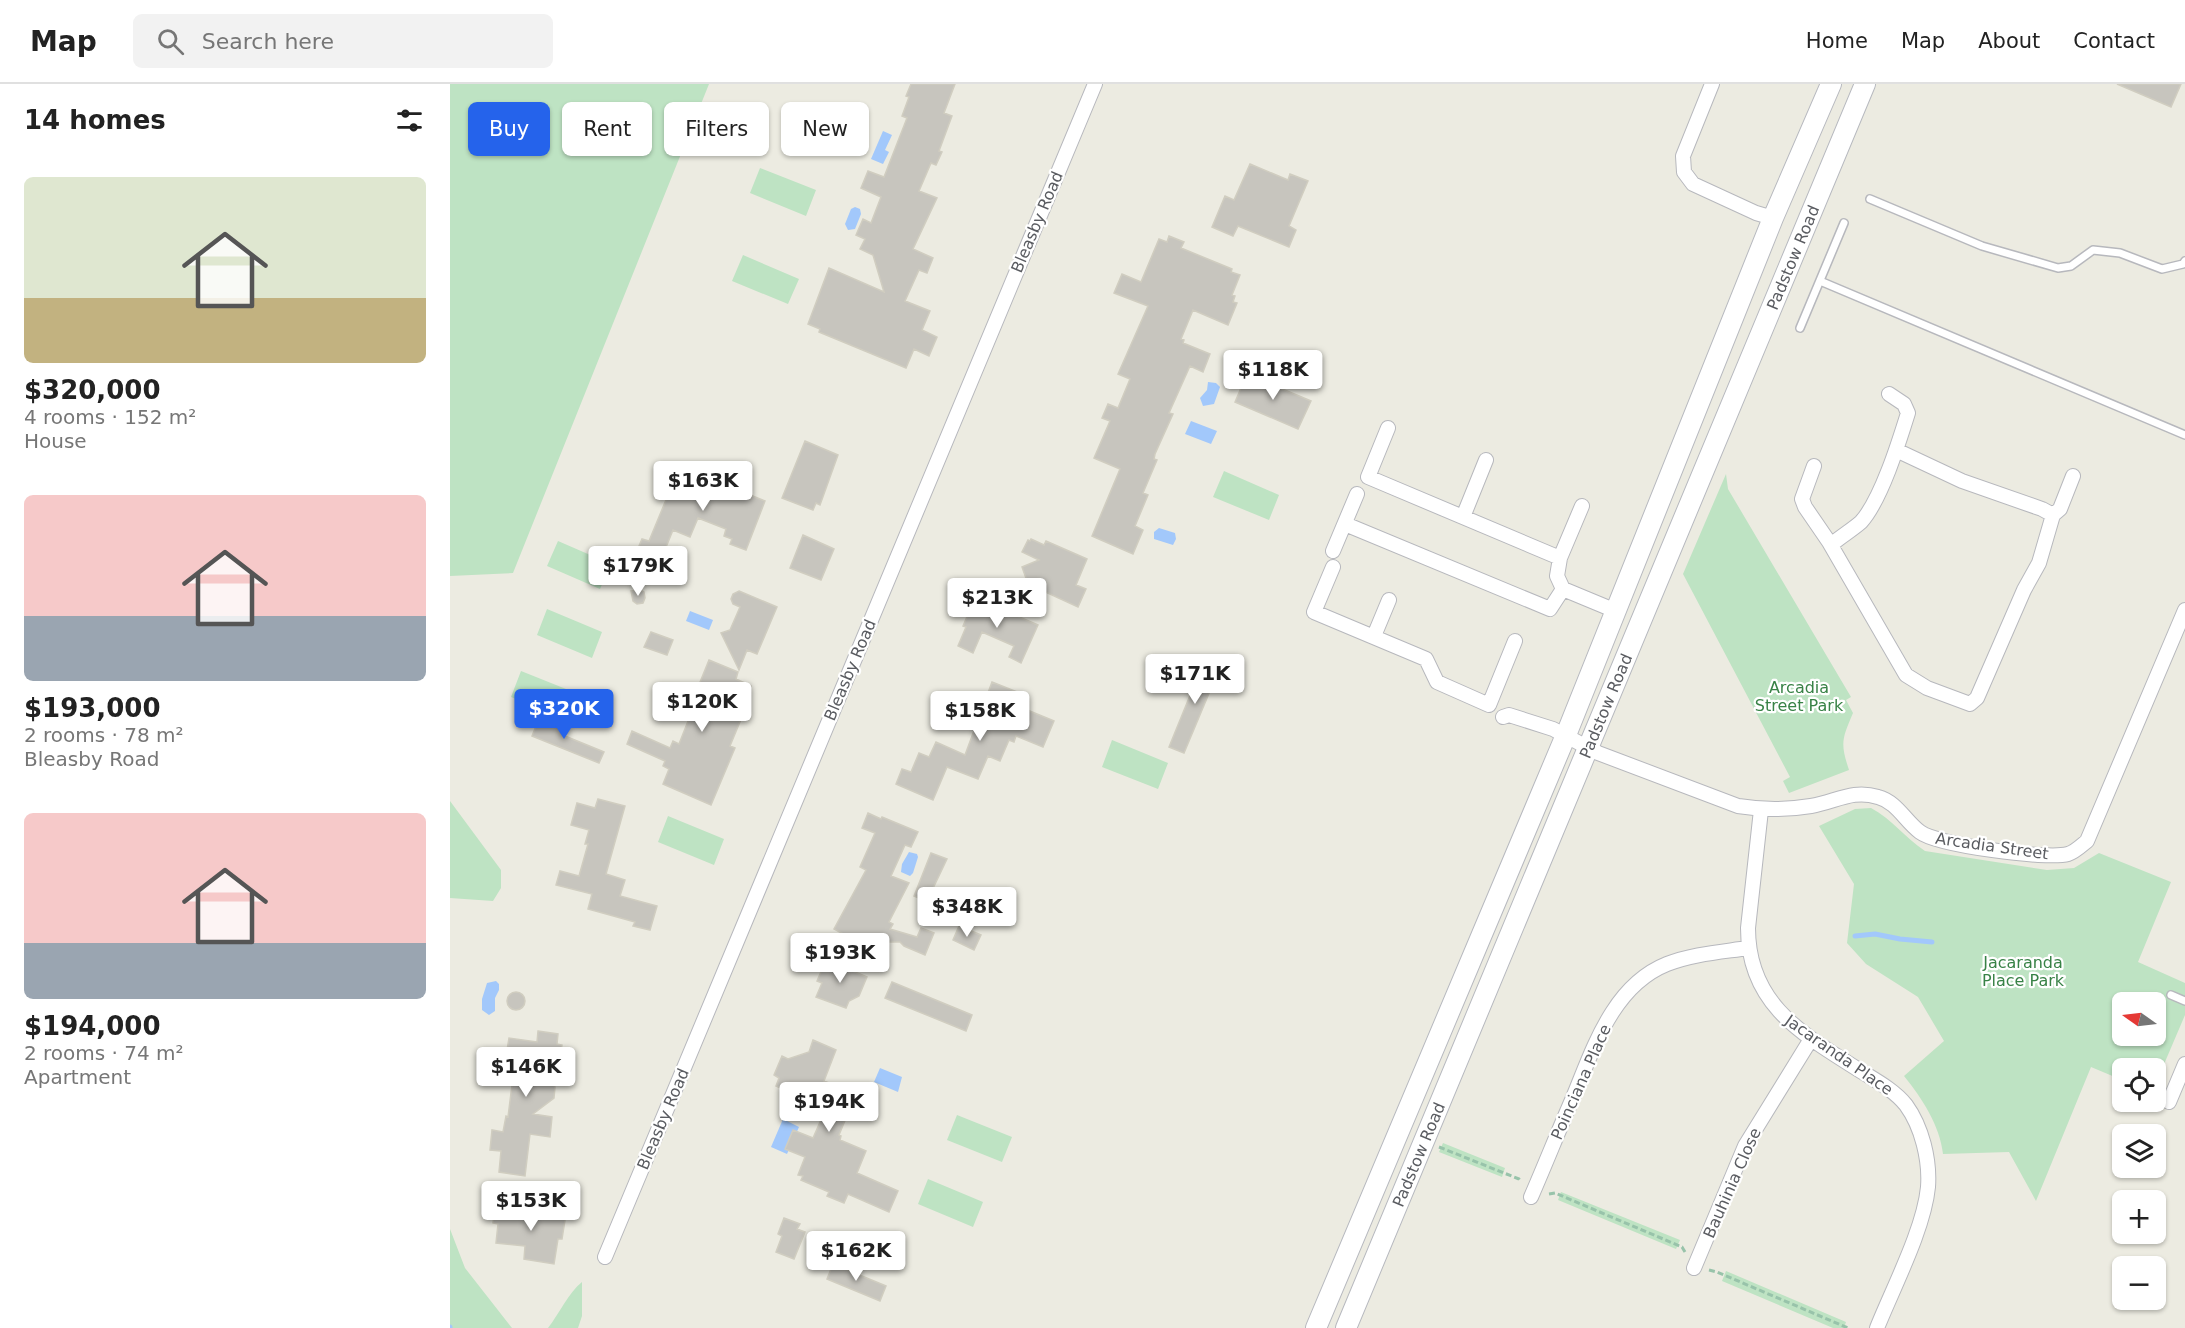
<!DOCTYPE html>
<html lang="en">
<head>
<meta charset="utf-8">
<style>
  body { margin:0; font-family:"DejaVu Sans",sans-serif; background:#f2f2f2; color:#222; height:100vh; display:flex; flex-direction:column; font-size:22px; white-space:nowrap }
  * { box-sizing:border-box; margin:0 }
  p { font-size:20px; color:#767676 }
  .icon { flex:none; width:33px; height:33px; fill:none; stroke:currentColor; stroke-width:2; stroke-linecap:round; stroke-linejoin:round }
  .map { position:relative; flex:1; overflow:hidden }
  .side { display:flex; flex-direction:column; background:#fff; width:450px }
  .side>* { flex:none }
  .banner { position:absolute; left:18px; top:18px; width:570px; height:54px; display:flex; gap:12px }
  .needle { width:39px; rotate:284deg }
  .buttons { position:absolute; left:1662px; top:908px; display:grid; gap:12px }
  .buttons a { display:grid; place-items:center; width:54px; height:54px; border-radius:9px; background:#fff; box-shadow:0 2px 4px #0004; font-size:30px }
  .price { position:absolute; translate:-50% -51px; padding:0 14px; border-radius:6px; background:#fff; color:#222; font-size:20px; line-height:39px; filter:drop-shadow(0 2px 3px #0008) }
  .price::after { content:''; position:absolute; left:50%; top:36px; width:18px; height:14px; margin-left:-9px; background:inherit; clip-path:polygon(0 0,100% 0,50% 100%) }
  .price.selected { background:#2563eb; color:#fff }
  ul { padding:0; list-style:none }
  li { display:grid; align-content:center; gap:12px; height:318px; padding:0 24px }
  li span { display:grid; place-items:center; height:186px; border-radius:9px; color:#555 }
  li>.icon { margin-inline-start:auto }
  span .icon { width:108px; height:108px; fill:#fffc; stroke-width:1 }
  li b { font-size:26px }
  h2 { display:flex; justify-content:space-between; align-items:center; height:72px; padding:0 24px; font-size:26px }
  .pill { padding:0 21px; border-radius:9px; background:#fff; box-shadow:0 2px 4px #0004; font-size:21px; line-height:54px }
  .pill.selected { background:#2563eb; color:#fff }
  header { display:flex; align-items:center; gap:36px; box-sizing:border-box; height:84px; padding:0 30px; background:#fff; border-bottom:2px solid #e0e0e0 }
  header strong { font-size:28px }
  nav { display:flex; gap:33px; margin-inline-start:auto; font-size:21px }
  .search { width:420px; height:54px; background:#f2f2f2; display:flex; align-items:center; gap:15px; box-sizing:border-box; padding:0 21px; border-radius:9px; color:#767676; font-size:22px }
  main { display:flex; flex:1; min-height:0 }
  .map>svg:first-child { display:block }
  .green { fill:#bee3c3; fill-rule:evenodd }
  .water { fill:#a2c8fb }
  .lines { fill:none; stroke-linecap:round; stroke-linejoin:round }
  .stream { stroke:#a2c8fb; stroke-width:5 }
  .building { fill:#c7c5be; stroke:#d0cdc0; stroke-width:1.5 }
  .lane-casing { stroke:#b7b8bd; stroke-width:10 }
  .street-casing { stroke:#b7b8bd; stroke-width:16 }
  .secondary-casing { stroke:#b7b9bf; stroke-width:22 }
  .path { stroke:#98c3aa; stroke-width:3; stroke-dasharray:6 3; stroke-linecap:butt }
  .lane { stroke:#fff; stroke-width:7 }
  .street { stroke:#fff; stroke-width:14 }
  .secondary { stroke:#fff; stroke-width:20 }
  .labels { text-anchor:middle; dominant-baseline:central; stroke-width:4.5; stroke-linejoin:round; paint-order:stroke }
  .street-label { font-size:16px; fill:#5a5c61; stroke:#fff }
  .park-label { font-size:16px; fill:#388246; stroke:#fff }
</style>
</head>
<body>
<header>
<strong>Map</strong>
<div class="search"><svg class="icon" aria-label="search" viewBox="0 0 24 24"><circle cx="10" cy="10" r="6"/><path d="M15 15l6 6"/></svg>Search here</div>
<nav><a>Home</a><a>Map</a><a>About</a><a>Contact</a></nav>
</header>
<main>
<section class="side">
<h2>14 homes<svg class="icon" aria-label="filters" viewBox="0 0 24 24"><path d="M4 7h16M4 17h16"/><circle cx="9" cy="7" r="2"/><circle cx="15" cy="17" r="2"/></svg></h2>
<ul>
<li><span style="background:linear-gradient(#dfe7d0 65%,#c2b280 0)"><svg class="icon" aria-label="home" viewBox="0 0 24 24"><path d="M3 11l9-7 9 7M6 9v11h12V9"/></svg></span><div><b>$320,000</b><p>4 rooms · 152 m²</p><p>House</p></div></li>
<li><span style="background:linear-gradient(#f6c9c9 65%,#9aa5b1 0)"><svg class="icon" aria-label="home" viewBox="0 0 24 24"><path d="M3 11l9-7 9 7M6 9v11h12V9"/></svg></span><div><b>$193,000</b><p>2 rooms · 78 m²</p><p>Bleasby Road</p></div></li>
<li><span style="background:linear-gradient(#f6c9c9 70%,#9aa5b1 0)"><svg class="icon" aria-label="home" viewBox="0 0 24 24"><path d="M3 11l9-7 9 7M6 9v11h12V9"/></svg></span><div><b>$194,000</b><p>2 rooms · 74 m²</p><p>Apartment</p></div></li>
</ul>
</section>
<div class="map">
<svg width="1735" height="1244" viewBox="0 0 1735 1244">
  <rect width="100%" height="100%" fill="#ecebe1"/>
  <path class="green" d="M0 0H259L63 489 0 492Z
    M310 84 366 106 356 132 300 109Z
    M293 171 349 195 338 220 282 197Z
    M774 387 829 411 819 436 763 413Z
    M1276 390 1278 405 1401 613 1396 616 1403 629C1392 655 1390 659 1399 686L1339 709 1333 697 1340 693 1233 490Z
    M108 457 161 480 150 505 97 482Z
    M97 525 152 548 142 574 87 551Z
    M71 587 126 609 116 635 61 613Z
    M662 656 718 679 708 705 652 683Z
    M0 717 51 786V804L43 817 0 814Z
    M1421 724C1442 735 1455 754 1475 767L1597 786 1624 784 1649 769 1721 798 1688 878 1735 899V931L1706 999V984H1672V996L1641 983 1586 1117 1559 1068 1493 1070C1490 1042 1472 1014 1454 992L1494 957 1468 913 1416 880 1397 859 1404 800 1369 742 1405 725ZM1672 918H1706V951H1672Z
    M218 732 274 755 264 781 208 758Z
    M507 1031 562 1053 552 1078 497 1056Z
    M993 1059 1055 1084 1052 1093 989 1068Z
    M478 1095 533 1118 523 1143 468 1120Z
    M1111 1108 1230 1156 1226 1165 1108 1116Z
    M0 1145 15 1184 62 1244H0Z
    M1276 1187 1396 1238 1394 1244H1383L1272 1197Z
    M132 1198V1232L128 1244H98C109 1230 119 1208 132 1198Z"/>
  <path class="water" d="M433 47 442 51 435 66 439 68 433 80 421 75Z
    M405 123 410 125 411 130 405 145 398 146 395 140 401 125Z
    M758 298 766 299 770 303 764 320 753 322 750 314 757 306Z
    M741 337 767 347 761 360 735 350Z
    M709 444 725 449 726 455 723 461 704 455V448Z
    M240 527 263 536 259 546 236 537Z
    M459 768 467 770 468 773 463 789 460 792 451 788 452 780Z
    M46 897 49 900V906L45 914V927L39 931 32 926V915L37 899Z
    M430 984 452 993 448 1008 424 998Z
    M333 1035 349 1043 337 1070 321 1063Z"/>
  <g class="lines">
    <path class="stream" d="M1405 852 1425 850 1450 855 1482 858
      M0 1243V1244"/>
  </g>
  <path class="building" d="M461 0H505L494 29 502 32 489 67 492 68 486 81 481 79 469 107 487 114 463 165 483 174 477 189 469 186 455 217 480 227 472 246 487 253 479 272 464 265 456 284 369 248 370 245 358 240 379 184 434 208 423 171 410 165 415 155 406 151 413 135 421 139 431 113 411 104 418 87 434 93 457 34 452 32 459 13 456 12Z
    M1667 0H1731L1721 23Z
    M800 80 838 96 840 90 858 97 839 142 846 146 839 163 788 142 783 152 762 143 775 112 784 116Z
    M719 152 734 158 731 164 782 185 781 188 790 191 782 211 785 212 783 218 787 219 778 241 743 226 731 255 734 256 733 259 760 270 753 288 740 282 719 329 723 330 705 370 704 375 707 376 693 409 698 411 685 442 693 446 683 470 642 452 670 385 644 374 660 337 652 334 658 320 668 324 680 295 668 290 698 222 664 209 672 190 691 198 709 155 717 158Z
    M797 290 861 317 848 345 785 318Z
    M355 357 388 371 370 421 366 419 363 426 332 414Z
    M230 382 315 417 296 466 280 460 282 455 274 452 276 445 248 434 240 453 223 446 210 478 186 469 192 455 199 457Z
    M353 451 384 465 371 496 340 484Z
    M581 455 594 461 596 457 637 475 626 501 636 505 628 523 578 500 572 483 589 476 572 468 578 456 580 457Z
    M190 506 194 508 195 514 193 519 187 520 183 517 181 507Z
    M289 507 327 523 307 570 297 566 289 586 271 549 280 546 290 523 283 520 281 515 283 510Z
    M525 514 588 541 571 579 559 573 564 562 532 548 523 569 508 562 516 543 513 542Z
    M201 548 223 556 217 571 194 563Z
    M259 576 288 588 286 595 301 602 296 614 299 616 280 662 285 664 261 721 213 700 219 685 213 682 215 677 177 660 182 647 220 664 223 657 229 660 240 632 212 621 220 603 244 613Z
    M759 576 773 582 767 596 765 595 734 669 719 663 741 609 734 606 740 593 750 597Z
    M542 598 575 611 570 623 604 637 593 663 566 652 564 658 559 656 550 677 538 672 528 695 497 683 483 716 446 700 452 685 461 688 469 669 479 673 486 658 515 671Z
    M90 632 119 644 115 652 154 668 149 679 82 652Z
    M148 715 175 722 156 790 175 796 170 812 207 822 200 846 183 842 185 838 138 825 142 810 106 801 110 787 129 792 138 760H135L139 746 121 741 127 719 145 724Z
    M418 729 431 735 432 733 468 748 461 763 455 761 441 792 459 799 439 838 443 840 440 845 467 853 471 844 484 849 475 871 454 862 450 858H417L415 862 384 845 416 786 410 783 425 749 412 744Z
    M481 769 497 775 477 817 464 812Z
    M509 842 531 851 524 866 503 856Z
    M376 876 417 893 409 912 399 917 396 924 366 913 372 899 367 897Z
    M442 898 522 931 516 947 435 914Z
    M57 917a9 9 0 1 1 18 0a9 9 0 1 1-18 0Z
    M88 947 108 950 107 960 112 961 111 966 113 969 109 984 87 981 105 1003 104 1014 83 1030 102 1033 100 1053 80 1050 75 1092 49 1088 51 1067 40 1066 42 1046 53 1048 56 1032 58 1033 64 985 45 982 47 964 57 966 59 954 87 958Z
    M363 956 386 966 374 997 406 1010 389 1051 391 1052 390 1056 416 1067 407 1089 448 1107 439 1128 398 1110 394 1119 377 1112 379 1108 351 1096 353 1092 348 1091 355 1073 335 1065 343 1046 363 1054 374 1029 371 1028 375 1019 345 1004 343 1009 326 1002 329 994 324 991 332 972 338 975 359 968Z
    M45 1124 77 1127V1124L116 1130 112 1155H108L104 1180 74 1175 75 1162 46 1159 48 1140 43 1139Z
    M334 1134 350 1140 347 1145 355 1148 344 1175 326 1168 332 1152 328 1150Z
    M383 1180 436 1202 430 1217 377 1195Z"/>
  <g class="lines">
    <defs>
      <path id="lane" d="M1420 115 1532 162 1608 184 1621 182 1643 166 1670 169 1712 185 1733 180 1735 177
        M1370 197 1735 351
        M1350 244 1394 139
        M1721 911 1735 917"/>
      <path id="street" d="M1262 0 1233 72 1234 88 1243 100 1306 129 1323 134
        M938 344 918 393 1110 474 1107 492 1113 505
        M1364 382 1352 415 1355 423 1379 458 1456 591 1477 604 1520 620 1527 614 1574 506 1589 479 1603 431 1592 425 1512 397 1446 366
        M1603 431 1610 425 1623 392
        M1013 433 1036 376
        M895 440 1100 525 1113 505
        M1381 461C1390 453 1402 446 1411 438 1431 416 1449 358 1458 329L1454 320 1439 310
        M883 467 907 410
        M1110 474 1132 422
        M883 483 864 528 976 575 987 598 1039 621 1065 557
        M1113 505 1166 527
        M924 552 939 516
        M1053 633 1059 631 1103 645 1148 669 1288 722C1313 726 1337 726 1361 722 1386 718 1402 705 1428 713 1447 718 1455 737 1470 748 1487 761 1597 776 1618 770 1625 768 1632 761 1637 757L1735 526
        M1311 726 1298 844C1298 920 1352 950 1409 986 1425 996 1444 1006 1456 1021 1472 1043 1480 1076 1478 1103 1474 1145 1443 1204 1427 1244
        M1719 1018 1735 980
        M1081 1113C1095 1081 1108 1048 1122 1016 1143 966 1162 902 1217 880 1242 870 1271 868 1298 864
        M155 1173 645 0
        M1244 1184 1295 1062 1361 955"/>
      <g id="secondary">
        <path d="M866 1244 1116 651 1323 134 1381 0"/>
        <path id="s1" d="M896 1244 1415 0"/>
      </g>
    </defs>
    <use href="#lane" class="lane-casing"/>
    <use href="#street" class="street-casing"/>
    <use href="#secondary" class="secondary-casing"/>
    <path class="path" d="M989 1063 1069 1095 1071 1098
      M1099 1110 1105 1109 1232 1163 1235 1168
      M1259 1186 1267 1188 1398 1244"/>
    <use href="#lane" class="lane"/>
    <use href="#street" class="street"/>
    <use href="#secondary" class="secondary"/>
  </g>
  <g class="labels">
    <g class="street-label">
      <text transform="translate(587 138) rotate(-67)">Bleasby Road</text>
      <text stroke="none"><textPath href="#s1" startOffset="1160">Padstow Road</textPath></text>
      <text transform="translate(400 586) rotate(-67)">Bleasby Road</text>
      <text stroke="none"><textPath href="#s1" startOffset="674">Padstow Road</textPath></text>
      <text transform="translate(1542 762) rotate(8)">Arcadia Street</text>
      <text transform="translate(1389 971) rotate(35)">Jacaranda Place</text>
      <text transform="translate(1131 998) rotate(-66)">Poinciana Place</text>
      <text transform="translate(213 1035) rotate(-67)">Bleasby Road</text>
      <text stroke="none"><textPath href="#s1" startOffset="188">Padstow Road</textPath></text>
      <text transform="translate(1282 1099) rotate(-66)">Bauhinia Close</text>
    </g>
    <g class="park-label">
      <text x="1349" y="603">Arcadia<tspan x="1349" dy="18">Street Park</tspan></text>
      <text x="1573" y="878">Jacaranda<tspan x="1573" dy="18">Place Park</tspan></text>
    </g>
  </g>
</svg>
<div class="buttons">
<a><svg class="needle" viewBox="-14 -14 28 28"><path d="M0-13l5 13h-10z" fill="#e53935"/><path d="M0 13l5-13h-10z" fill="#767676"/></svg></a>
<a><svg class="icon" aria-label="locate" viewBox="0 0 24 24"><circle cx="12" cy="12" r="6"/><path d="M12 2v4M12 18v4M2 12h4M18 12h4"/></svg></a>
<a><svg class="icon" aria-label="layers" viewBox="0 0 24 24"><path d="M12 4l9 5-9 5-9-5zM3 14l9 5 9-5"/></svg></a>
<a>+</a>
<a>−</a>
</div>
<b class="price" style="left:823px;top:317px">$118K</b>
<b class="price" style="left:253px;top:428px">$163K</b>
<b class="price" style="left:188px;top:513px">$179K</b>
<b class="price" style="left:547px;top:545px">$213K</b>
<b class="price" style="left:745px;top:621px">$171K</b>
<b class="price" style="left:252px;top:649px">$120K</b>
<b class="price selected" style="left:114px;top:656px">$320K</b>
<b class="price" style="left:530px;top:658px">$158K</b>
<b class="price" style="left:517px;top:854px">$348K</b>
<b class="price" style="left:390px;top:900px">$193K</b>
<b class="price" style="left:76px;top:1014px">$146K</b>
<b class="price" style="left:379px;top:1049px">$194K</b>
<b class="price" style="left:81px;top:1148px">$153K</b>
<b class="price" style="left:406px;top:1198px">$162K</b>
<div class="banner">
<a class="pill selected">Buy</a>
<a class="pill">Rent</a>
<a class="pill">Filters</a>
<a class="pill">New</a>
</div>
</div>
</main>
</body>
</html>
